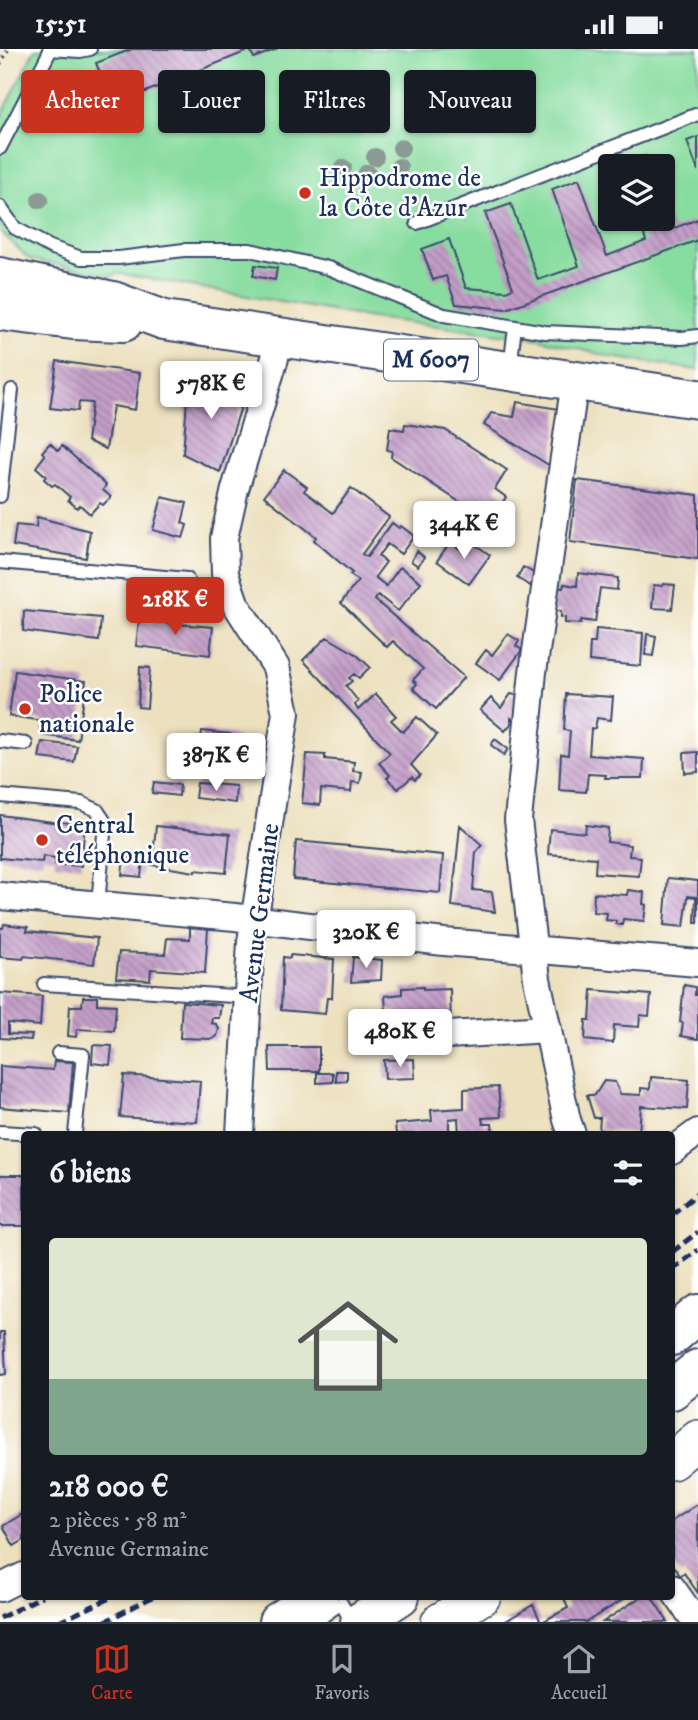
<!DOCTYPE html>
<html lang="fr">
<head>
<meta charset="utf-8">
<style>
  body { margin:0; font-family:"IM FELL DW Pica",serif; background:#20242c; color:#f1f3f6; height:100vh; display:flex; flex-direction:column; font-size:26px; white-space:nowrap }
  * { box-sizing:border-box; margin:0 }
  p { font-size:23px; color:#9ea1a6 }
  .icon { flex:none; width:38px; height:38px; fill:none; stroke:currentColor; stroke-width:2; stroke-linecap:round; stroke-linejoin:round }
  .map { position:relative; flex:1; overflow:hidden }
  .sheet { position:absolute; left:21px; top:1082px; width:654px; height:469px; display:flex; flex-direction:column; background:#171b24; border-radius:7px; box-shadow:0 2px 5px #0004 }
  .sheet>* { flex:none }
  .hud { position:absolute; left:21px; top:21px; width:656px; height:63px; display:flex; gap:14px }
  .controls { position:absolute; left:598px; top:105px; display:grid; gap:14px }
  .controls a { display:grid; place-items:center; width:77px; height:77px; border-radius:7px; background:#171b24; box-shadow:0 2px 5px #0004; font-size:35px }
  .price { position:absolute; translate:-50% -60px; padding:0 16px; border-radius:7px; background:#fff; color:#222; font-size:23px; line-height:46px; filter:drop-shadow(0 2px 4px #0008) }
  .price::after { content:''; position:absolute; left:50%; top:42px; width:21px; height:16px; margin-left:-10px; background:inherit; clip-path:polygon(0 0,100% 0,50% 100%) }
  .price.active { background:#c8321e; color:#fff }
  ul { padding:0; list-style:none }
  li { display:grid; align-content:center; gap:14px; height:371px; padding:0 28px }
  li span { display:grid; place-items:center; height:217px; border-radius:7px; color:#555 }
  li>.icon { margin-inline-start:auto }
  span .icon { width:126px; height:126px; fill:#fffc; stroke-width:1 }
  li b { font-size:30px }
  h2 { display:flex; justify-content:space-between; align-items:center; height:84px; padding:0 28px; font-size:30px }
  .pill { padding:0 24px; border-radius:7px; background:#171b24; box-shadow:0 2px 5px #0004; font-size:24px; line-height:63px }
  .pill.active { background:#c8321e; color:#fff }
  .status { display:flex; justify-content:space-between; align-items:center; height:49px; padding:0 35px; background:#171b24; direction:ltr }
  .status svg { height:19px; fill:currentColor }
  .menu { display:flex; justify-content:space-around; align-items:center; height:98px; border-top:2px solid #363941; background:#171b24; font-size:19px; color:#9ea1a6 }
  .menu a { display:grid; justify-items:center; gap:4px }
  .menu .active { color:#c8321e }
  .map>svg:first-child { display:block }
  .park { fill:#87dc9f; stroke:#51867e; stroke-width:2; fill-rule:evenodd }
  .building { fill:url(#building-back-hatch) }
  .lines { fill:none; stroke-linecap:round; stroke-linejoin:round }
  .service-casing { stroke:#3a4a6c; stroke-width:16 }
  .minor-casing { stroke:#3a4a6c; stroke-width:30 }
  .secondary-casing { stroke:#3a4a6c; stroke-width:40 }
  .primary-casing { stroke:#3a4a6c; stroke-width:42 }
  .motorway-casing { stroke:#3a4a6c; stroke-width:42 }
  .path { stroke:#3a4a6c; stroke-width:4.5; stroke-dasharray:2 5; stroke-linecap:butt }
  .service { stroke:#fff; stroke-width:12 }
  .minor { stroke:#fff; stroke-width:26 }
  .secondary { stroke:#fff; stroke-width:37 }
  .primary { stroke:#fff; stroke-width:38 }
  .motorway { stroke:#fff; stroke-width:38 }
  .rail { stroke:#1b2f5e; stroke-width:5; stroke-dasharray:10 5; stroke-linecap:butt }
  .tree { fill:#8b9b94 }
  .poi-dot { fill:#c8321e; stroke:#fff; stroke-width:2.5 }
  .labels { text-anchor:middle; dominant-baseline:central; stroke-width:5; stroke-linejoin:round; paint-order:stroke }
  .shield { fill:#fff; stroke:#5f6d8e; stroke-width:2 }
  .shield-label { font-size:24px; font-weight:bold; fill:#1b2f5e }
  .poi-label { font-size:26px; fill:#1b2f5e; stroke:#fff; text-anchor:start }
  .street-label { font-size:26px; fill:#1b2f5e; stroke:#fff }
</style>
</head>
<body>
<div class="status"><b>15:51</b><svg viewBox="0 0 49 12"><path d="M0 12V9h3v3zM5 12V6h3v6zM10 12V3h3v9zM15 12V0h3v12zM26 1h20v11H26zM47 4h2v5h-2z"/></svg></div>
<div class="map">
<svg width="698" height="1573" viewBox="0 0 698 1573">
  <defs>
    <pattern id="building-back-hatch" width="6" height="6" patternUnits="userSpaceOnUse" patternTransform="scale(1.75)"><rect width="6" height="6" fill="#c39dc7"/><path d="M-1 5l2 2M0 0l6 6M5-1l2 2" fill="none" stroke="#9e80a5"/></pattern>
  </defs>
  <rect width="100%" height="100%" fill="#fff"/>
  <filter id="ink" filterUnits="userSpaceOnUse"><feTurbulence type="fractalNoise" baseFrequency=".0143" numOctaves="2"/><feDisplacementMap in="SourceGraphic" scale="14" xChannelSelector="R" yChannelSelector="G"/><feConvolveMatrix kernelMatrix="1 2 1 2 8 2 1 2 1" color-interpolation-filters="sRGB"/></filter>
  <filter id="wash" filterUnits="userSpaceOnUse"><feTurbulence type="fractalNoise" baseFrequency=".00686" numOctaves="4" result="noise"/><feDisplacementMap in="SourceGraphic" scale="28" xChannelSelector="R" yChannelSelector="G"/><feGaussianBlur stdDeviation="1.57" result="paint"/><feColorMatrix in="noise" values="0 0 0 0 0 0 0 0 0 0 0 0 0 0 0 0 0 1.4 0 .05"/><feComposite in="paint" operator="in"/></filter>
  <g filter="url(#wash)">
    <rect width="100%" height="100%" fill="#ece0be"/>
    <path class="park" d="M35 0H698V321L611 308 539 290 365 268 116 224 114 227 29 210 0 182V70ZM611 117H663V170H611Z"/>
    <g id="blocks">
      <path class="building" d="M132 0H277L254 9 250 1 113 56 96 14Z
        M698 88V122L687 92Z
        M646 107 649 117H618Z
        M579 130 607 207 646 192 639 170H663V158L672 180 698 170V191L506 260 456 255 446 227 433 231 422 200 449 190 466 239 506 242 513 239 485 164 511 155 538 231 579 217 552 140Z
        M255 216 277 219 275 231 253 227Z
        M57 312 140 324 135 361 113 357 106 400 87 392 92 354 79 353 78 362 50 359Z
        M195 331 241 338 245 345 220 423 183 405 188 337Z
        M517 353 559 360 552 418 484 376 491 364 514 368Z
        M405 375 445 381 507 421 495 440 506 448 490 473 391 408 392 402 387 401 390 379 404 381Z
        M50 394 58 402 62 397 106 436 103 441 111 448 103 456 100 454 90 465 80 456 77 459 68 451 70 448 55 435 52 437 44 430 46 427 36 418 45 406 42 403Z
        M284 421 307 438 304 442 333 464 351 439 389 468 362 505 367 508 392 474 399 479 401 477 414 487 401 505 387 495 378 507 386 513 375 528 386 537 400 518 421 533 398 562 378 546 375 551 464 628 436 660 413 639 417 635 413 631 423 620 393 592 387 598 341 554 358 532 350 526 352 524 314 491 316 488 264 447Z
        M577 431 698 446V510L570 493Z
        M162 448 187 454 182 474 187 476 183 489 153 481Z
        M37 468 90 482 86 509 13 497 16 476 36 478Z
        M470 492 490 506 469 535 437 512 450 493 463 502Z
        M417 502 424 508 418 517 411 512Z
        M523 518 537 526 530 537 517 529Z
        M578 524 618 529 617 541 600 539 595 573 581 571V575L565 574V569L561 568V562L547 561 551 538 563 539 564 535 577 537Z
        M663 535 675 536 672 560 652 559 654 536 663 537Z
        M24 562 101 569 99 592 23 582Z
        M139 572 213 578 210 606 136 597Z
        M596 580 643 584 641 617 589 612 590 594H595Z
        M508 585 519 592 516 597 522 601 500 631 476 614 486 601 492 606Z
        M647 585 656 587 653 607 645 606Z
        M327 588 356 605 370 618 359 629 354 625 349 629 352 632 346 637 358 652 355 656 358 661 376 645 396 667 391 671 403 683 417 668 437 686 411 716 420 726 415 731 412 728 398 740 387 729 390 726 379 714 390 704 303 611Z
        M140 618 150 619 147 659 138 658Z
        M15 622 86 632 78 691 42 686 44 672 9 667Z
        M511 645 523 648 518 674 511 669V675L505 682 480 661 491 649 501 659Z
        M566 645 613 648 611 671 597 669 595 679 591 680 589 706 644 710 643 729H605L606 726 588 725 586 743 559 741 561 705 568 706 570 682 564 681Z
        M202 682 230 685 238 690 241 697 240 707 232 706 229 722 193 718 197 688 201 689Z
        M495 690 508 700 504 706 491 696Z
        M42 693 77 697 74 713 39 709Z
        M698 703V723L685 724 684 704Z
        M307 705 325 706V710L354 713 353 722 362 723 360 734 352 733 351 743 321 740 320 756 302 754Z
        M154 733 180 736 179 747 152 744Z
        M197 734 236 737 235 754 195 749Z
        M0 766 60 774V773L85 775 81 817 55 815V809L43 807 42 813 0 809Z
        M460 776 482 796 476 803 473 841 492 843 495 863 452 857Z
        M586 776 608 779 607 793 630 796 629 807 641 808 639 827 595 824 596 809 548 805 550 780 585 784Z
        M156 777 230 785 226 824 195 821V823L152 816Z
        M296 792 443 806 440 844 293 830Z
        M124 808 143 810 141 828 122 826Z
        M668 829 698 832V874H695L696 848 688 847 684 878 664 876Z
        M628 841 644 843 643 855 646 856 644 872 623 870 622 876 616 875V872L606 871 607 864 593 863 594 844 627 846Z
        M4 875 28 878 27 882 97 889 94 915 24 907 23 910 0 908V879H3Z
        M190 878 208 879 205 924 151 920 150 931 116 929 119 903 165 905 167 889 190 890Z
        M290 906 334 910 332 949H327L325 965 281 961 283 908 290 909Z
        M353 908 382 911 381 931 351 933Z
        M684 936 695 938V946H698V990L681 987 683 974 680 973Z
        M423 938V941L450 940 451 977 416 978V971H402L401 968H396V962H386L385 947 402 945V939Z
        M592 941 651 946 649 967 640 966 639 978 614 976 613 994 585 991 586 971H590Z
        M0 944 42 947 40 977 8 974V985L32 986 31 991 0 989Z
        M83 948H97V955L116 956 114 982 77 980 76 988 68 987 70 957H82Z
        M182 953 221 956 219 969H212L211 974 216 975 219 980 217 987 213 990 180 989Z
        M93 996 112 997 110 1016 92 1014Z
        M269 998H319V1022H270Z
        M414 1010 415 1029 385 1030 384 1011Z
        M54 1012 73 1013 69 1064 0 1058V1017L53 1021Z
        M336 1022H347V1032L336 1033Z
        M317 1024H333V1033L317 1034Z
        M124 1026 200 1032 197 1073 120 1068Z
        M651 1028 689 1031 687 1060 641 1057 639 1084 599 1081 600 1069H594L587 1046H595L604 1032 615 1033 620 1045 641 1046V1039L650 1040Z
        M498 1038 501 1068 482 1069 483 1075H492L493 1085H459L458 1069 449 1070V1085H396L395 1075 432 1072 431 1061 464 1059V1040Z
        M0 1126H24V1177H0Z
        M0 1283H4L6 1325 0 1326Z
        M698 1455V1544L684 1524 680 1527 675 1518 672 1519V1472Z
        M24 1464V1491L14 1497 3 1477Z
        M563 1547H629L586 1573H542L568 1559Z
        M642 1547H651L668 1573H603Z
        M533 1556 541 1573H504Z"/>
    </g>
  </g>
  <g filter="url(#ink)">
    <use href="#blocks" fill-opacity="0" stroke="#3a4a6c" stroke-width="2"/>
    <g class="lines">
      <defs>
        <path id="service" d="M49 0 80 2 90 0
          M0 99 51 0
          M0 158 15 179 50 198 81 209H119L184 201H250L328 219 444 266 545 283 682 289 698 287
          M417 174 698 65
          M510 319 515 278
          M0 447 12 341
          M0 513 187 530
          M0 692 26 695
          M0 747 81 754 97 761 105 773 98 857
          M44 935 249 948
          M58 1004 83 1006 75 1085
          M0 1083 36 1085
          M315 1573 341 1554 352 1573"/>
        <path id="minor" d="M0 847 235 868 444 893 698 914
          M365 991 548 980
          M240 1085 251 893 286 664 276 618 235 554 225 525 224 489 235 440 275 309 277 289
          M572 1085 567 1071 537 930 518 771 533 623 575 332
          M672 1102 698 1083
          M0 1539 24 1527
          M672 1539 696 1573"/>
        <path id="secondary" d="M672 1412 698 1390
          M440 1573 482 1547"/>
        <path id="primary" d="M0 228 113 252 164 271 698 350
          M0 262 73 271 123 273"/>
        <path id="motorway" d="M672 1287 698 1265
          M672 1341 698 1320
          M278 1573 318 1547
          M360 1573 400 1547"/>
      </defs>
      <use href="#service" class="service-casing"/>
      <use href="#minor" class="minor-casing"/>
      <use href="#secondary" class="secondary-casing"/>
      <use href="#primary" class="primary-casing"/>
      <use href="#motorway" class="motorway-casing"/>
      <path class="path" d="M0 15 8 0
        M191 1548 193 1547"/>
      <use href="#service" class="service"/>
      <use href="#minor" class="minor"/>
      <use href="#secondary" class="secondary"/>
      <use href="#primary" class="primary"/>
      <use href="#motorway" class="motorway"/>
      <path class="rail" d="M672 1165 698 1144
        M672 1203 698 1183
        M672 1221 698 1201
        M0 1569 42 1547
        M59 1573 114 1547
        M104 1573 154 1547"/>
    </g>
    <g class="tree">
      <circle cx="106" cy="62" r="9"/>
      <circle cx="401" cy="99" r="9"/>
      <circle cx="375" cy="108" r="9"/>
      <circle cx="399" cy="118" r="9"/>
      <circle cx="343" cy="119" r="9"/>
      <circle cx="367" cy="124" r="9"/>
      <circle cx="40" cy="151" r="9"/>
    </g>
  </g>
  <g class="poi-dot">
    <circle cx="305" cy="144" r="7"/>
    <circle cx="25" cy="660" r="7"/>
    <circle cx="42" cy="791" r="7"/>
  </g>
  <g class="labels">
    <rect class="shield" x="384" y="290.5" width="94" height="41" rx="5"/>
    <g class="shield-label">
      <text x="431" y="311">M 6007</text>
    </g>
    <g class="poi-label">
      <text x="319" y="129">Hippodrome de<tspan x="319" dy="30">la Côte d'Azur</tspan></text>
      <text x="39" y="645">Police<tspan x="39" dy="30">nationale</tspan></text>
      <text x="56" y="776">Central<tspan x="56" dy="30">téléphonique</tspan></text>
    </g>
    <g class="street-label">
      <text transform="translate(260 864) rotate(-83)">Avenue Germaine</text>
    </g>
  </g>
</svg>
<div class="controls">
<a><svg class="icon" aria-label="layers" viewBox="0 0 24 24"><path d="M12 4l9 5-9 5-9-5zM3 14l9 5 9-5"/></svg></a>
</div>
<b class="price" style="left:211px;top:372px">578K €</b>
<b class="price" style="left:464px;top:512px">344K €</b>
<b class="price active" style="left:175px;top:588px">218K €</b>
<b class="price" style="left:216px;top:744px">387K €</b>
<b class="price" style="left:366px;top:921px">320K €</b>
<b class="price" style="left:400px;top:1020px">480K €</b>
<div class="hud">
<a class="pill active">Acheter</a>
<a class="pill">Louer</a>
<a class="pill">Filtres</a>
<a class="pill">Nouveau</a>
</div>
<section class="sheet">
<h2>6 biens<svg class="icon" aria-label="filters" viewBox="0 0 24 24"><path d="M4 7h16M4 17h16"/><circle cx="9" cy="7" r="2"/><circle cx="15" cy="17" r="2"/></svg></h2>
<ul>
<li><span style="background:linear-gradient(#dfe7d0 65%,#7fa58c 0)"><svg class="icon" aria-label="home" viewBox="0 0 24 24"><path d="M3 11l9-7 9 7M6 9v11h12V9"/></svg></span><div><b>218 000 €</b><p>2 pièces · 58 m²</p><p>Avenue Germaine</p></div></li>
</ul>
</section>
</div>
<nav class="menu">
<a class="active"><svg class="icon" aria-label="map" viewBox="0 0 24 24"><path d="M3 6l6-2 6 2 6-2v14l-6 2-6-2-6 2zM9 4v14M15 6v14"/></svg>Carte</a>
<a><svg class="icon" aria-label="saved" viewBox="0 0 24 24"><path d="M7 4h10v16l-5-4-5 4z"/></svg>Favoris</a>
<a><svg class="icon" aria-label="home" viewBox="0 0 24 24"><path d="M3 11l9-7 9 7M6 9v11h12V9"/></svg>Accueil</a>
</nav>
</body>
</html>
